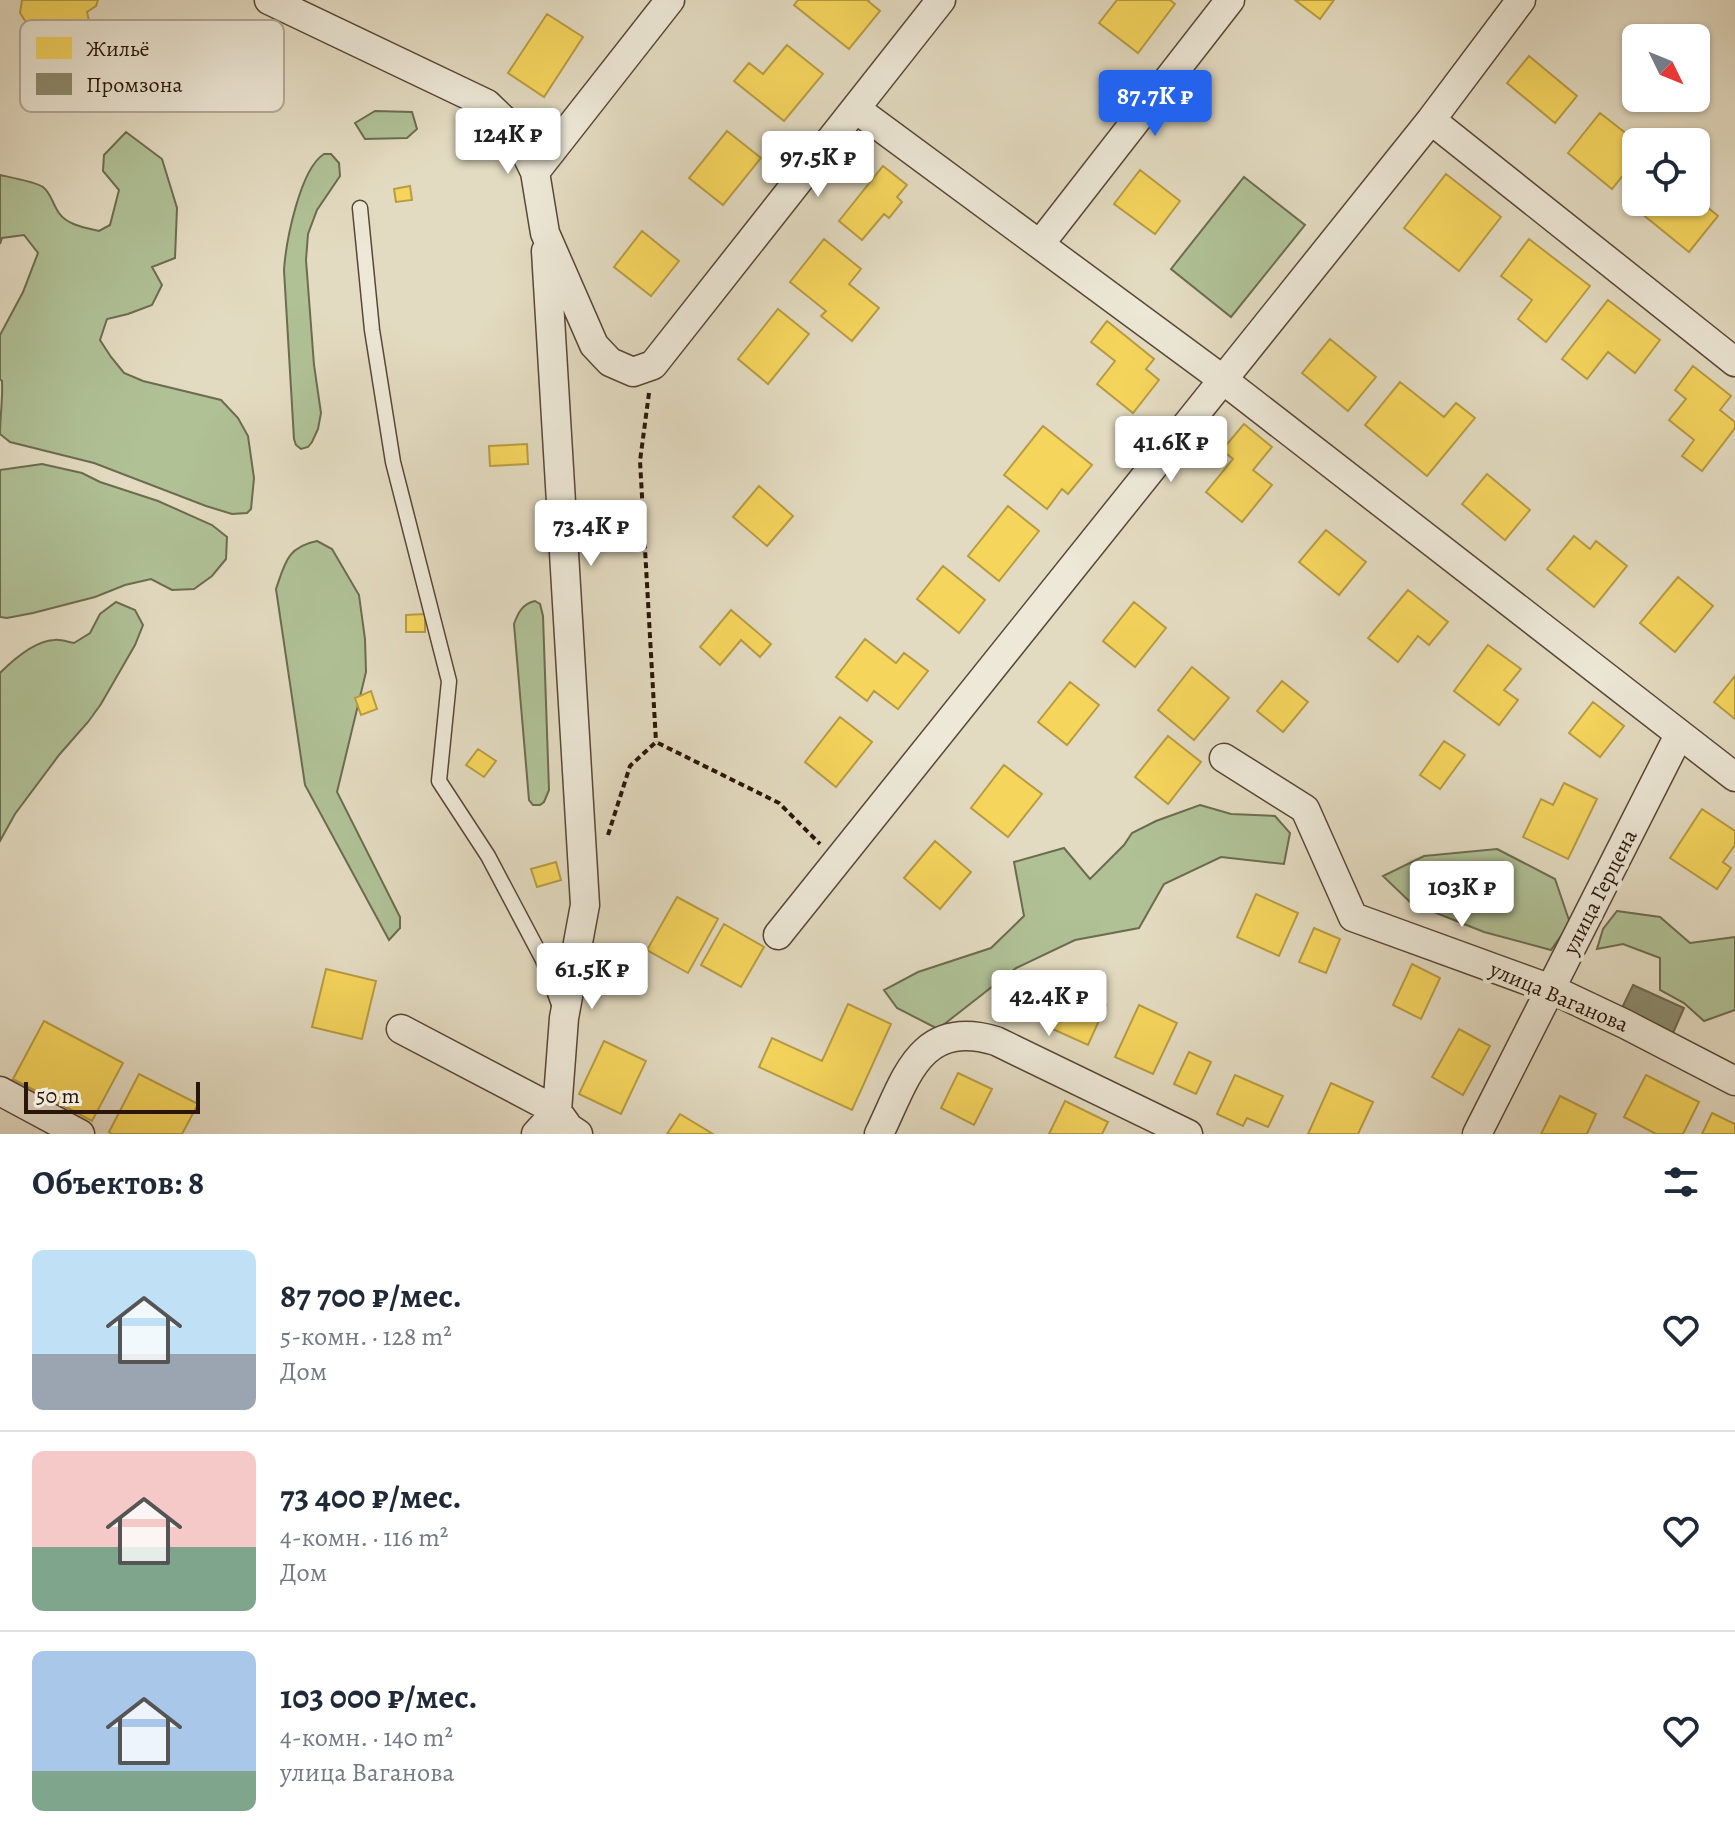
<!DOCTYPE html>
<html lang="ru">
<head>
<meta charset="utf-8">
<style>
  body { margin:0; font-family:Alegreya,serif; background:#f2f2f3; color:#1f2937; height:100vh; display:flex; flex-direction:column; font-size:30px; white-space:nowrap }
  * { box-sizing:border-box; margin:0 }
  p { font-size:26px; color:#747a83 }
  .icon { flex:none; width:44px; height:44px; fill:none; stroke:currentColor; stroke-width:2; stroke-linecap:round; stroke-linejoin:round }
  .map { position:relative; height:1134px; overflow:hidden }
  .details { display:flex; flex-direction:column; background:#fff; flex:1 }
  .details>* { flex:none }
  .needle { width:52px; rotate:133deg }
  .fabs { position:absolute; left:1622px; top:24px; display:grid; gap:16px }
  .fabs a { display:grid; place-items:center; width:88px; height:88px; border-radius:12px; background:#fff; box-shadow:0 2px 6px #0004; font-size:40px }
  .scale { position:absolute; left:24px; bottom:20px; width:176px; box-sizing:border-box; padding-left:8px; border:4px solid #291609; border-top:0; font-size:22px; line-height:28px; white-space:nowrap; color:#291609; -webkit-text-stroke:6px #ede8d7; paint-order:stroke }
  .price { position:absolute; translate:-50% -68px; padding:0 18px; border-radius:8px; background:#fff; color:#222; font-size:26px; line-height:52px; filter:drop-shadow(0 2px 4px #0008) }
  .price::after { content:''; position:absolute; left:50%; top:48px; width:24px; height:18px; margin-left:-12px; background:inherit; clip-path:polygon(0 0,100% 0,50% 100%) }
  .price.on { background:#2563eb; color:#fff }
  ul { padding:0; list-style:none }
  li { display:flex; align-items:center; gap:24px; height:200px; padding:0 32px }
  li+li { border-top:2px solid #e0e1e3 }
  li span { display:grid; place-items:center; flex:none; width:224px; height:160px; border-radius:12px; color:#555 }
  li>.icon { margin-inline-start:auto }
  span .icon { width:96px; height:96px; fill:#fffc; stroke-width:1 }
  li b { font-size:34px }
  h2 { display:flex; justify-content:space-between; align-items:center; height:96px; padding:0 32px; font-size:34px }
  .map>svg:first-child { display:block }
  .green { fill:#b0c196; stroke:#6c6c50; stroke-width:2 }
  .homes { fill:#f6d55c; stroke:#b89c43; stroke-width:2 }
  .industry { fill:#8c8c6e; stroke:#6e6950; stroke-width:2 }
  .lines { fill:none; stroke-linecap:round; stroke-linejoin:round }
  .service-casing { stroke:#584737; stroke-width:17 }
  .minor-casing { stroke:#584737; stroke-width:31 }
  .path { stroke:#291609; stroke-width:4; stroke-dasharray:6 4; stroke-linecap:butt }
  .service { stroke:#ede8d7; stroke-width:14 }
  .minor { stroke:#ede8d7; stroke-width:28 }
  .labels { text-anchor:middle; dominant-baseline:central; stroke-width:8; stroke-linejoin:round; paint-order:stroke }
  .street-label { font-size:22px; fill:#291609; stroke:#ede8d7 }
  .key { fill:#ede8d7; stroke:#b2a999; stroke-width:2 }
  .key-label { font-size:22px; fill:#291609 }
</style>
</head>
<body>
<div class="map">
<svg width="1735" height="1134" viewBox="0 0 1735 1134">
  <rect width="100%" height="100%" fill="#e3dbc1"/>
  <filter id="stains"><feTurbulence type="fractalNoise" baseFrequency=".0025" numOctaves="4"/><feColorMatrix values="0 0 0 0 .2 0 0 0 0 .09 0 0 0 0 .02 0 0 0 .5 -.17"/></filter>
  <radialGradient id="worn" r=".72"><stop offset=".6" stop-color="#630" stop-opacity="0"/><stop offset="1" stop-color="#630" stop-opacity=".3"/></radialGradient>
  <path class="green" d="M375 111 412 112 417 129 407 138 365 139 355 123Z
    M126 132 162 159 177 208 175 258 152 267 162 285 152 305 128 314 107 319 100 340 111 357 124 373 143 381 221 400 238 418 248 436 254 478 251 509 247 513 232 514 206 506 94 463 10 442 0 434C0 415 3 400 2 381L0 379V335L23 292 38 253 24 235 2 238 0 244V175C9 177 36 182 43 187 51 193 53 205 59 213 67 225 86 228 99 231L110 225 119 190 103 171 104 155Z
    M324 154H331L339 163 340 176 317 210 308 234 306 260 314 365 321 413 318 429 312 442 308 447 301 449 296 445 294 439 284 270C286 241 300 169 324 154Z
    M1244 177 1305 225 1231 317 1171 269Z
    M42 464 82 473 100 482 158 501 212 525 227 537 226 559 212 576 194 589 172 590 151 579 125 585 95 597 33 613 7 618 0 617V470Z
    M317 541 332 549 359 595 365 639 366 672 337 792 400 917V928L389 940 305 785 276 589C285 563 287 547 317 541Z
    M535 601 540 604 543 616 549 790 544 802 540 805H533L529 800 514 624C518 613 522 604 535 601Z
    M116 602 135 610 143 625 135 645 101 704 88 722 59 755 15 814 0 841V673C14 659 34 641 54 640 60 639 68 642 74 643L90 633 100 614Z
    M1200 805 1231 814 1275 816 1290 833 1284 864 1221 857 1164 884 1139 928 1075 940 1016 968 938 1029 897 1008 884 990 918 972 991 948 1024 916 1014 862 1064 848 1090 879 1124 845 1132 833 1156 821Z
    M1497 849 1555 879 1570 923 1551 950 1484 932 1411 903 1383 876 1424 856Z
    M1617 911 1660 917 1690 943 1735 937V1010L1704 1021 1684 1003 1660 990V958L1623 944 1597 949 1603 929Z"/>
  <path class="homes" d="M22 0H98L96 6 87 12 94 43 44 55 36 24 26 22 20 13Z
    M798 0H869L868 1 880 11 849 49 794 5Z
    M1117 0H1170L1175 4 1138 53 1099 23Z
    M1295 0H1334L1320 19Z
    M547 14 583 37 544 97 508 73Z
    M787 45 823 74 784 121 734 81 749 63 763 74Z
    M1529 56 1577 96 1555 123 1507 83Z
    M1600 113 1637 142 1636 159 1612 189 1568 153Z
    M727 131 761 158 723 205 689 178Z
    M883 166 907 185 897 197 902 202 889 218 884 214 862 240 839 221Z
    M1140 170 1180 201 1155 234 1114 204Z
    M1446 174 1501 217 1459 271 1404 228Z
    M410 186 412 200 396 202 394 189Z
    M1696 198 1718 216 1689 252 1641 213 1650 202H1696Z
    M642 231 679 261 651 296 614 267Z
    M824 239 861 269 849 284 879 308 852 341 821 316 826 311 790 282Z
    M1529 239 1590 286 1546 342 1518 319 1532 300 1501 276Z
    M1608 300 1660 340 1635 373 1608 352 1587 379 1562 359Z
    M778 309 809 334 768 384 738 359Z
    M1107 321 1154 359 1146 369 1159 380 1133 413 1097 384 1115 361 1091 342Z
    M1330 339 1376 377 1348 411 1302 373Z
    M1693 366 1731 396 1720 410 1735 422V428L1702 471 1682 456 1694 440 1669 420 1686 399 1675 390Z
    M1400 382 1444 417 1456 403 1475 418 1427 476 1365 425Z
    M1244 424 1272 447 1253 470 1272 485 1242 522 1206 492 1233 459 1222 450Z
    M1043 426 1092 465 1068 494 1062 489 1047 509 1004 475Z
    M527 444 528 464 490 466 489 446Z
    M1487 474 1530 510 1505 540 1462 504Z
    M759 486 793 516 767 546 733 517Z
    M1008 506 1039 531 999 581 968 556Z
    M1326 530 1366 562 1339 595 1299 562Z
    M1574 536 1590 549 1596 541 1627 566 1594 607 1547 569Z
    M943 566 985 600 959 633 917 599Z
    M1678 577 1713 606 1675 652 1640 623Z
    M1408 590 1448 622 1429 645 1418 636 1398 662 1368 638Z
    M1134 602 1166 628 1135 667 1103 641Z
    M731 610 771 644 760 657 741 640 720 665 700 647Z
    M425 614V632H406V615Z
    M865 639 896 663 904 653 928 671 898 709 874 691 867 701 836 677Z
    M1488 645 1521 669 1504 690 1518 700 1499 725 1454 691Z
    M1192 667 1229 698 1194 740 1158 710Z
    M1735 676V719L1714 702Z
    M1282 681 1308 702 1283 732 1257 711Z
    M1070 682 1099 705 1067 745 1038 722Z
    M371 691 377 709 361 715 355 698Z
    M1593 702 1624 726 1600 757 1569 733Z
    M840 717 872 742 836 787 805 762Z
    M1168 736 1201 762 1168 804 1135 777Z
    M1444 741 1465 755 1440 789 1420 775Z
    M478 749 496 761 484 777 466 765Z
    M1004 765 1042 794 1008 837 971 808Z
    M1564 783 1597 799 1568 859 1523 837 1541 799 1553 805Z
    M1702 809 1735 831V845L1723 862 1731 868 1717 889 1670 858Z
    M935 841 971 872 940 909 904 878Z
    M556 862 561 880 537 887 531 869Z
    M1256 894 1298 913 1279 956 1237 937Z
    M677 897 718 919 688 973 647 950Z
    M724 924 764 947 741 987 701 965Z
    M1314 928 1340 939 1326 973 1299 962Z
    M1412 964 1440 978 1421 1019 1393 1005Z
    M326 969 376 981 362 1039 312 1027Z
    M1067 987 1106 1005 1088 1045 1048 1027Z
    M848 1004 891 1024 852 1110 759 1067 772 1038 822 1061Z
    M1139 1005 1177 1023 1153 1074 1115 1057Z
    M44 1021 123 1063 92 1121 13 1079Z
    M1459 1029 1490 1046 1463 1095 1432 1077Z
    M604 1041 646 1061 621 1114 579 1094Z
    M1189 1052 1211 1062 1196 1094 1174 1084Z
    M958 1073 992 1089 974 1125 941 1108Z
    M139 1074 198 1104 182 1134H112L109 1132Z
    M1235 1075 1283 1096 1268 1127 1247 1118 1243 1126 1217 1114Z
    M1646 1075 1699 1102 1683 1134H1656L1624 1117Z
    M1331 1083 1373 1102 1358 1134H1308Z
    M1560 1096 1596 1114 1587 1134H1541Z
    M1065 1101 1108 1122 1102 1134H1049Z
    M1712 1113 1735 1124V1134H1702Z
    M680 1114 713 1134H667Z"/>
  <path class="industry" d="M1633 985 1684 1008 1673 1033 1621 1010Z"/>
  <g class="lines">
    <defs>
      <path id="service" d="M360 208 372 330 393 462 449 681 439 781 488 856 543 960 561 1010"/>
      <path id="minor" d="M269 0 487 104 515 131 535 172 545 233 594 345 610 362 633 372 653 365 941 0
        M856 109 1222 379 1735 777
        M1431 120 1735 362
        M535 172 670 0
        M1040 244 1230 0
        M1224 758 1305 809 1353 917 1551 989 1625 1024 1735 1081
        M778 935 1431 120 1521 0
        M401 1029 557 1111 569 1128 578 1134
        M0 1091 80 1134
        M536 1134 557 1111 564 1018 585 905 546 251
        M879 1134C906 1079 919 1018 996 1041L1188 1134
        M1477 1134 1679 735"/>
    </defs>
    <use href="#service" class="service-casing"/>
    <use href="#minor" class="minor-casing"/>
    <path class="path" d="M649 393 640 461 656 742
      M608 835 630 766 656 742 779 803 820 844"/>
    <use href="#service" class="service"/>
    <use href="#minor" class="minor"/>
  </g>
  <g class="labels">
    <g class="street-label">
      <text transform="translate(1600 892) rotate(-63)">улица Герцена</text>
      <text transform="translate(1559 997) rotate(23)">улица Ваганова</text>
    </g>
  </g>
  <rect x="20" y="20" width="264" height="92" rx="12" class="key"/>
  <rect x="36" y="37" width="36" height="22" fill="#f6d55c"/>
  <rect x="36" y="73" width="36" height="22" fill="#8c8c6e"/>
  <g class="key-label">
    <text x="86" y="56">Жильё</text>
    <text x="86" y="92">Промзона</text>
  </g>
  <rect width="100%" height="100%" filter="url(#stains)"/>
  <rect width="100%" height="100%" fill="url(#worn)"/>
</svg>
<div class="fabs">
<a><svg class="needle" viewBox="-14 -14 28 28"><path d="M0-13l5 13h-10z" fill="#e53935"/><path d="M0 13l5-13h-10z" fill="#747a83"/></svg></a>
<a><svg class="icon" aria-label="locate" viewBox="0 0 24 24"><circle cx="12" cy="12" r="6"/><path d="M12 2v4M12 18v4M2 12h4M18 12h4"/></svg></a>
</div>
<div class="scale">50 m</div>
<b class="price on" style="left:1155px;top:138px">87.7K ₽</b>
<b class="price" style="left:508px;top:176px">124K ₽</b>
<b class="price" style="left:818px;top:199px">97.5K ₽</b>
<b class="price" style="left:1171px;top:484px">41.6K ₽</b>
<b class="price" style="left:591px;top:568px">73.4K ₽</b>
<b class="price" style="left:1462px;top:929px">103K ₽</b>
<b class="price" style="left:592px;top:1011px">61.5K ₽</b>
<b class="price" style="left:1049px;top:1038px">42.4K ₽</b>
</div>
<section class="details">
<h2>Объектов: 8<svg class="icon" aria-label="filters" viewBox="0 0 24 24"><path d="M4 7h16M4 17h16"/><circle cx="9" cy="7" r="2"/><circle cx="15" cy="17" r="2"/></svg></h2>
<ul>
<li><span style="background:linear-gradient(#bfe0f5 65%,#9aa5b1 0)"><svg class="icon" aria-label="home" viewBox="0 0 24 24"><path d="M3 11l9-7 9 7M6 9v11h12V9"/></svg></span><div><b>87 700 ₽/мес.</b><p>5-комн. · 128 m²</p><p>Дом</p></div><svg class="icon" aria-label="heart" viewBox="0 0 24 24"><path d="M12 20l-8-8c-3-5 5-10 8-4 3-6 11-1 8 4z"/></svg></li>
<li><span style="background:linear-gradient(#f6c9c9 60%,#7fa58c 0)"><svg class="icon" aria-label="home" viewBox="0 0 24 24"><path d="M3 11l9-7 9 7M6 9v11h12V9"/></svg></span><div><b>73 400 ₽/мес.</b><p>4-комн. · 116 m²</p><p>Дом</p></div><svg class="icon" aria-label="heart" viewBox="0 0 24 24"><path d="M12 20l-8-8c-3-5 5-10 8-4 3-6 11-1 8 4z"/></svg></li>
<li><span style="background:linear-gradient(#a9c7e8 75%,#7fa58c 0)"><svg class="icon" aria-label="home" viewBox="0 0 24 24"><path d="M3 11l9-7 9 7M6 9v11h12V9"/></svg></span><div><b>103 000 ₽/мес.</b><p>4-комн. · 140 m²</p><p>улица Ваганова</p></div><svg class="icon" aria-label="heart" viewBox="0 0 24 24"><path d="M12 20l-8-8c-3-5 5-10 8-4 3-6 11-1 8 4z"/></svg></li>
</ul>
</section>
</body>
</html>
